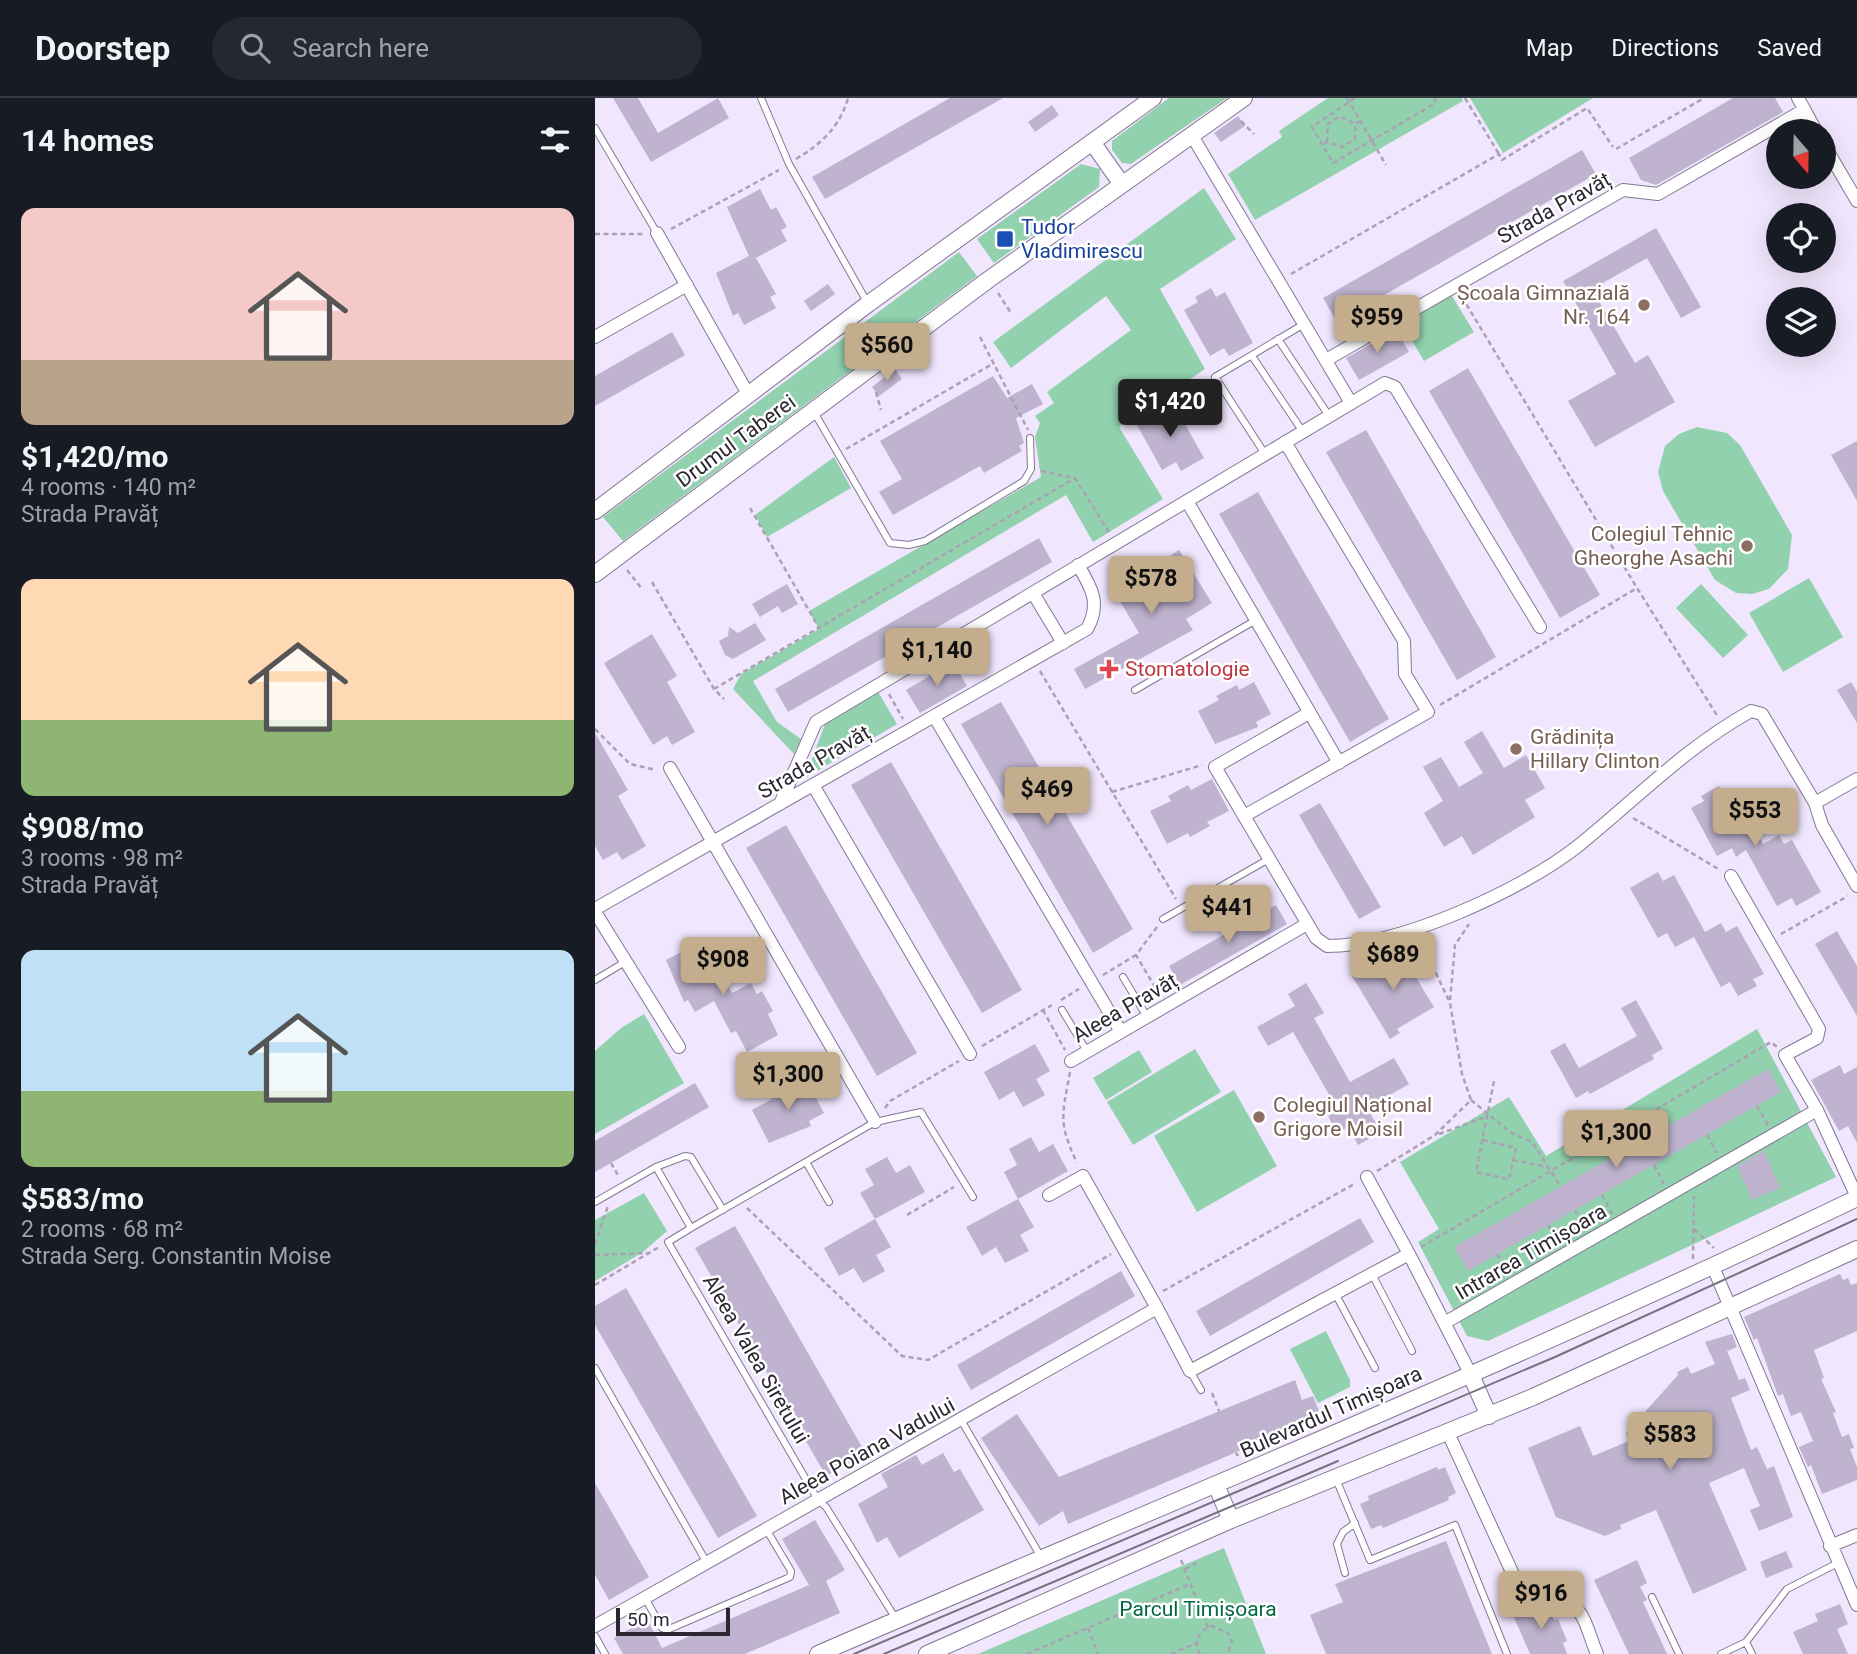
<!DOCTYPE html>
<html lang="en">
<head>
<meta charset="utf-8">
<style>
  body { margin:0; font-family:Roboto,sans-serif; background:#242831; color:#f1f3f6; height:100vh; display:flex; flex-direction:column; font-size:26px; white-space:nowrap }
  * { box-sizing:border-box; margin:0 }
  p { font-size:23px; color:#9ea1a6 }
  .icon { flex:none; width:38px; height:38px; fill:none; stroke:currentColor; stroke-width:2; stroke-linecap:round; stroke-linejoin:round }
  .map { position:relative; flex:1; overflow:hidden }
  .side { display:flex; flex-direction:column; background:#171b24; width:595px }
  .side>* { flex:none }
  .needle { width:46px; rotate:160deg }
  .controls { position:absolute; left:1171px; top:21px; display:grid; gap:14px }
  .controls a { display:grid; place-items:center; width:70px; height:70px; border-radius:50%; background:#171b24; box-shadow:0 7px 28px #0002; font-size:35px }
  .scale { position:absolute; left:21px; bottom:18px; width:114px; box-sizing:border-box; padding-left:7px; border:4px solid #2b2731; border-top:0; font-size:19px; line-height:24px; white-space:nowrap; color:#2b2731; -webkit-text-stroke:5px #fff; paint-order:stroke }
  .price { position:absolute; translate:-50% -60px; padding:0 16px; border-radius:7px; background:#c4ad8d; color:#111; font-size:23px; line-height:46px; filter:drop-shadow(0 2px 4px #0008) }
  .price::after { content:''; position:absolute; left:50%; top:42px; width:21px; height:16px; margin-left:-10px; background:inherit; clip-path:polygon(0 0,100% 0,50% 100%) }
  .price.selected { background:#222; color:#fff }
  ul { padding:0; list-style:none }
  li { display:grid; align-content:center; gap:14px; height:371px; padding:0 21px }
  li span { display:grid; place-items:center; height:217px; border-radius:14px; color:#555 }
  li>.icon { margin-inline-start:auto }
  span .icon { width:126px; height:126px; fill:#fffc; stroke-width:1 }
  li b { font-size:30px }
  h2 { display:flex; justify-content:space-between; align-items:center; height:84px; padding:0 21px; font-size:30px }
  header { display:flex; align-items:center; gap:42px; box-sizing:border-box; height:98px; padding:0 35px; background:#171b24; border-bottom:2px solid #363941 }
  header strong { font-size:33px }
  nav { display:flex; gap:38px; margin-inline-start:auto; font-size:24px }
  .search { width:490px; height:63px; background:#242831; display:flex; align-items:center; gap:18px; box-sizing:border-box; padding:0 24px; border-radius:38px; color:#9ea1a6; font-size:26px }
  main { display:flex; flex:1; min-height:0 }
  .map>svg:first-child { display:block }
  .green { fill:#92d1ae }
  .building { fill:#bfb3cf }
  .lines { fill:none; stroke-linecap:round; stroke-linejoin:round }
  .lane-casing { stroke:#827791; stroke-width:8 }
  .street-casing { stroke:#827791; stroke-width:14 }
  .secondary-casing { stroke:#827791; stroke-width:18 }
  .path { stroke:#aaa2b4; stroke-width:2.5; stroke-dasharray:5 3.5; stroke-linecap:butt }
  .lane { stroke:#fff; stroke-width:6 }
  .street { stroke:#fff; stroke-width:12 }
  .secondary { stroke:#fff; stroke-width:16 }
  .tram { stroke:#76707f; stroke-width:2 }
  .transit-dot { fill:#1a4fb4; stroke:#fff; stroke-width:2.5 }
  .education-dot { fill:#8d6e63; stroke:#fff; stroke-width:2.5 }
  .health-dot { fill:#e0444e; stroke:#fff; stroke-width:2.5 }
  .labels { text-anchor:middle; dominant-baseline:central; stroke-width:5; stroke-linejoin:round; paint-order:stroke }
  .street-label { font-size:21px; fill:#2b2731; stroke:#fff }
  .transit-label { font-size:21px; fill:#164399; stroke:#fff; text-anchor:start }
  .education-label { font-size:21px; fill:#785e54; stroke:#fff; text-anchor:end }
  .health-label { font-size:21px; fill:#be3a42; stroke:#fff; text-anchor:start }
  .park-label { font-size:21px; fill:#026742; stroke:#fff }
</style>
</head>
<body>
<header>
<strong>Doorstep</strong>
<div class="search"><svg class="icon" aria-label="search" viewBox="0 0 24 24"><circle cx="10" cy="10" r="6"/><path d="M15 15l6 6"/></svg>Search here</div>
<nav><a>Map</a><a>Directions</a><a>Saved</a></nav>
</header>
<main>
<section class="side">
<h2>14 homes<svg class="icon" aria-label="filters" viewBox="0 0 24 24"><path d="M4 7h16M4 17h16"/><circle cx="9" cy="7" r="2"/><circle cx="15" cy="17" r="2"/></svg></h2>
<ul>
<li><span style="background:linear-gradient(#f6c9c9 70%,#b9a48a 0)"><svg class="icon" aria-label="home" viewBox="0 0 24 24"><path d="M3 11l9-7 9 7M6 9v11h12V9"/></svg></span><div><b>$1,420/mo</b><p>4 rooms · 140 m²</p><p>Strada Pravăț</p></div></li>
<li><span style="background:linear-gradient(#ffd9b3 65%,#8fb573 0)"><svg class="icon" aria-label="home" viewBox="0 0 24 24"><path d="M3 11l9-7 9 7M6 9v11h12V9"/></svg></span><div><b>$908/mo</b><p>3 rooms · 98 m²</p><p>Strada Pravăț</p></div></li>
<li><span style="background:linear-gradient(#bfe0f5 65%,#8fb573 0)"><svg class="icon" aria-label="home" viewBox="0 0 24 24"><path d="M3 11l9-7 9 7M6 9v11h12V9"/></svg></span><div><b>$583/mo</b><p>2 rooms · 68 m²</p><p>Strada Serg. Constantin Moise</p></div></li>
</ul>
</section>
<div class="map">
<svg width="1262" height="1556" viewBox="0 0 1262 1556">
  <rect width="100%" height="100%" fill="#f0e6fd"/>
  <path class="green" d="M574 0H632L543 61 536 66 527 65 517 52V43Z
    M733 0H867L868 3 660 122 633 76 687 39 684 33Z
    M875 0H998L908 55Z
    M486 66 505 71 504 89 399 165 382 141Z
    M609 90 641 141 565 191 610 271 524 329 568 401 498 444 471 397 158 583 182 624 206 641 199 656 138 591 146 576 224 531 214 513 446 379 440 339 445 325 440 318 459 305 452 294 536 232 511 198 416 270 398 244Z
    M364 154 382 178 28 443 8 419Z
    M855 195 879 234 829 263 806 224Z
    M1102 329 1132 335 1145 347 1197 437 1193 471 1174 491 1157 496 1141 495 1120 482 1068 393 1063 374 1070 348 1084 336Z
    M239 359 256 390 172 439 160 417Z
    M1214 480 1248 539 1188 574 1154 515Z
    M1106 486 1153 537 1128 560 1081 510Z
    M282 592 302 626 210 680 231 623Z
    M49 916 89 985 0 1036V953L26 930Z
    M1162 931 1241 1079 893 1243 872 1238 823 1144 844 1131 805 1064 914 999 951 1058Z
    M600 951 626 994 538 1047 512 1004Z
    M544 952 557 974 511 1002 498 980Z
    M639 992 682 1068 602 1114 559 1038Z
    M49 1095 72 1133 48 1154 0 1183V1122Z
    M731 1233 755 1282V1289L723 1305 695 1251Z
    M629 1450 671 1556H383L603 1461Z"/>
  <path class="building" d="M18 0H43L63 35 123 0 134 20 56 64Z
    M355 0H408L230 101 217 79Z
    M1138 0H1180L1188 14 1061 87 1046 82 1034 60Z
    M457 7 464 17 440 34 433 24Z
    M643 18 650 28 626 44 619 35Z
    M987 52 1001 76 742 224 728 200Z
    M165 91 176 112 181 109 192 129 186 132 192 143 161 160 181 196 175 199 181 210 149 227 143 215 138 218 121 175 154 158 132 109Z
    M1061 130 1106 209 1086 220 1052 160 997 191 1040 265 1053 257 1080 304 1000 349 973 303 1021 276 968 183Z
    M233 186 240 196 216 213 209 203Z
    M616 190 621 199 630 194 658 245 634 258 629 250 615 258 589 212 603 204 600 199Z
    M801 232 814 254 764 282 751 260Z
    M77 234 90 257 0 308V278Z
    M873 270 1005 497 965 520 834 293Z
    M300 271 307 281 284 298 277 289Z
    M398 278 412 300 437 286 448 306 421 320 429 345 424 348 427 353 389 375 385 368 298 417 284 394 307 381 285 343Z
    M568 305 573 314 581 310 609 360 586 373 581 364 567 372 542 327 555 319 552 314Z
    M771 332 901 559 862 582 731 354Z
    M1262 343V403L1236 357Z
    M663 394 794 621 755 644 624 416Z
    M444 440 457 464 193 614 180 591Z
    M584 452 617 505 591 521 598 532 490 591 479 571 544 535 519 493Z
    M192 486 203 506 187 515 183 508 165 519 157 506Z
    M160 525 171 542 138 561 130 557 124 543 133 538 134 529 143 535Z
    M57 536 82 578 72 584 100 634 77 647 72 638 58 647 9 565Z
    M358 564 372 588 325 615 311 592Z
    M659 584 676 616 661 624 663 629 620 646 603 613 624 602 621 598 642 587 644 592Z
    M1256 584 1262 594V625L1242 592Z
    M406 604 538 831 498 855 366 626Z
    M887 633 909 670 931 657 950 690 930 702 940 719 878 757 867 738 849 749 829 715 848 703 828 669 846 659 864 689 888 675 869 644Z
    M0 635 33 692 23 698 51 748 27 762 22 754 8 762 0 748Z
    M296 664 427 892 387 915 256 687Z
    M617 681 634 713 612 724 615 728 595 739 593 735 572 746 555 713 576 703 573 698 593 687 596 692Z
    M1124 688 1129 697 1138 692 1168 746 1184 737 1189 746 1197 742 1226 794 1201 808 1197 800 1182 808 1151 752 1141 759 1137 750 1122 758 1096 710 1109 703 1106 698Z
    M725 705 786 809 764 821 704 717Z
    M191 727 322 955 282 978 151 750Z
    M1063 774 1068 783 1079 777 1110 834 1126 825 1131 834 1142 828 1169 876 1158 881 1162 888 1143 898 1135 884 1126 889 1099 839 1080 849 1072 835 1063 840 1035 790Z
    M681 807 692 826 585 887 574 868Z
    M1242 833 1262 868V918L1220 846Z
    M104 845 115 865 120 862 137 895 156 885 162 896 167 893 178 913 173 916 183 937 152 954 141 933 136 935 119 903 100 914 93 902 89 904 71 862Z
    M803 850 839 909 802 931 805 935 795 941 757 878Z
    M711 885 729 915 719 920 755 984 799 960 814 986 772 1010 786 1034 763 1047 753 1029 742 1035 733 1018 743 1012 698 934 673 948 662 929 700 908 693 896Z
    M1041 902 1068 951 1057 957 1059 961 995 996 993 993 981 1000 955 953 970 945 984 970 1042 938 1026 910Z
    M440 946 455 973 441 981 450 997 428 1009 419 993 404 1002 389 974Z
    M1245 967 1249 976 1262 969V1045L1253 1028 1244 1033 1216 982Z
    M1173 971 1186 994 873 1173 859 1149Z
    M212 983 229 1015 214 1023 216 1028 174 1045 157 1012 177 1001 175 997 195 986 197 991Z
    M100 985 114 1009 0 1074V1043Z
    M436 1039 444 1054 458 1046 473 1073 423 1101 409 1074 422 1067 414 1051Z
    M1169 1053 1185 1090 1157 1102 1142 1068Z
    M292 1059 301 1075 315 1067 330 1094 280 1121 265 1095 279 1087 270 1071Z
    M423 1101 439 1129 425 1137 434 1153 410 1165 401 1149 387 1158 371 1129Z
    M765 1120 779 1144 615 1238 601 1213Z
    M280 1121 296 1149 281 1157 290 1173 268 1185 259 1170 244 1178 229 1150Z
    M140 1128 271 1356 231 1378 100 1150Z
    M526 1173 540 1198 376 1292 362 1267Z
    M1245 1176 1248 1182 1253 1180 1256 1187 1262 1185V1233L1219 1252 1229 1280 1226 1281 1241 1314 1238 1315 1247 1339 1254 1336 1259 1350 1255 1351 1262 1369V1382L1227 1396 1216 1367 1213 1369 1204 1349 1218 1343 1206 1314 1196 1318 1188 1296 1183 1298 1162 1240 1159 1242 1149 1219Z
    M31 1190 162 1418 123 1440 0 1227V1208Z
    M1137 1236 1142 1249 1132 1253 1144 1282 1150 1280 1155 1292 1136 1300 1156 1352 1162 1349 1172 1371 1179 1368 1198 1419 1164 1433 1155 1412 1165 1408 1149 1370 1114 1385 1152 1472 1098 1496 1061 1412 1025 1427 1026 1431 1010 1438 961 1419 933 1350 985 1328 998 1358 1034 1343 1031 1335 1083 1277 1082 1274 1093 1269 1096 1276 1120 1266 1110 1244Z
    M700 1282 707 1302 718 1298 726 1318 473 1426 468 1413 444 1428 386 1340 422 1316 464 1379Z
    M348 1355 359 1374 365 1371 389 1412 304 1460 292 1439 282 1445 263 1406 293 1389 286 1376 321 1357 327 1367Z
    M842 1369 843 1372 850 1369 861 1395 853 1399 854 1402 788 1430 786 1427 776 1431 765 1406 774 1402 773 1398Z
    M0 1385 54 1479 14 1502 0 1477Z
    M220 1422 250 1472 231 1483 245 1515 150 1556H28L19 1540 52 1521 67 1550 214 1487 187 1441Z
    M851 1443 897 1556H731L715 1517 748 1504 740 1486Z
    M1191 1453 1198 1469 1171 1480 1165 1464Z
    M1042 1462 1052 1485 1045 1489 1052 1502 1048 1504 1072 1556H1034L999 1482Z
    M945 1505 952 1507 959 1522 963 1521 972 1543 968 1545 972 1556H935L918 1517Z
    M1245 1506 1253 1526 1242 1531 1253 1556H1208L1198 1534 1223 1523 1220 1516Z"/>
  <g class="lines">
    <defs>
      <path id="lane" d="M166 0 194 66 272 204
        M0 30 62 135
        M683 241 734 318
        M657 258 708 334
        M219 314 295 445 314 447 330 443 429 383 436 371 435 340
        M670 356 620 279 709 226
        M540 592 661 522
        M568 821 674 761
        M528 879 552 919
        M0 882 30 864
        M467 912 492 953
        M211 1064 234 1104
        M61 1069 90 1058 96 1059 128 1112
        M0 1104 61 1069 96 1130 280 1024 326 1014 378 1099
        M96 1130 73 1144 223 1402 231 1409 301 1521
        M777 1176 817 1253
        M740 1195 780 1270
        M0 1270 112 1465
        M595 1273 606 1292
        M366 1322 446 1459
        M741 1381 775 1462 860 1427 912 1556
        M750 1475 742 1446 748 1434 760 1425
        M1057 1499 1084 1556
        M50 1500 67 1530 72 1532 195 1479 196 1473 171 1431
        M0 1538 10 1556
        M1151 1544 1157 1556
        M1126 1556 1151 1544 1192 1491 1243 1465"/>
      <path id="street" d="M1203 0 1221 33
        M596 36 756 305
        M1228 45 1262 103
        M62 135 153 296
        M0 239 92 187
        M731 262 1028 92 1063 96 1209 12
        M592 403 744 665
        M438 495 468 545
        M714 615 620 669 721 840 732 848C804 848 926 793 983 748 1040 702 1091 649 1156 613L1167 616 1220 705 1227 727 1262 788
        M339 618 526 934
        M75 670 280 1024
        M218 687 375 956
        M1220 705 1262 681
        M185 706 221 624 790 285 800 289 945 529
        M649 718 833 614 810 576 809 543 690 344
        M1136 778 1224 931 1222 940 1190 957 1222 1012 1262 1099
        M0 811 492 531C506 506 497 490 483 467
        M0 814 84 949
        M476 963 712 826
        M772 1079 814 1156
        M454 1097 488 1078 562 1210
        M1118 1169 1262 1507
        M851 1224 1222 1012
        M853 1335 923 1487C930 1494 938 1495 948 1497 991 1505 987 1519 1002 1556
        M1235 1448 1262 1437
        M0 1528 562 1210 595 1273 814 1156 875 1275"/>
      <path id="secondary" d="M497 44 526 85
        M0 413 273 206 558 0
        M0 476 393 182 649 0
        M875 1275 894 1318
        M621 1387 636 1422
        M223 1556C570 1406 921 1264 1262 1100
        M332 1556 636 1422 938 1299 1262 1151"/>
    </defs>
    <use href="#lane" class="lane-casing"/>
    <use href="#street" class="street-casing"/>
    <use href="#secondary" class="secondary-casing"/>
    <path class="path" d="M752 0 791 67
      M760 0 717 29 738 65 839 6 841 0
      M870 0 904 56
      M646 23 659 36
      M732 44 733 26 745 18 760 26
      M729 46 732 44 747 49 760 41V26L765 23
      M1021 51 1109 0
      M201 61C226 46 245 29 253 0
      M76 131 184 72
      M0 136H49
      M696 176 904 56 907 62 992 10 1018 49
      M403 195 416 215
      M867 199 1042 490
      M385 239 433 332
      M281 294 286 312
      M251 351 399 265
      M446 373 480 380 514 434
      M155 410 224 530
      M32 472 47 491
      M57 484 119 591 129 601
      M445 573 581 801
      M119 591 480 380
      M294 596 308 621
      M845 607 1042 490 1123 619
      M0 631 35 666 61 672
      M517 694 607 667
      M1038 720 1125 772
      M562 829 541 857 564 896
      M1186 836 1253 798
      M508 877 541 857
      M466 902 484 891
      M855 902 860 847 874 826
      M448 912 470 952
      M387 948 457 907
      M475 974C467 1018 463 1024 482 1065
      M876 1002 915 1034 937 1044 966 1089
      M1162 1008 1173 1027
      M290 1010 295 1003 364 963
      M844 1036 893 1018
      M1112 1037 1122 1055
      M888 1042 921 1050 914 1081 881 1074 899 983
      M918 1062 953 1069
      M16 1065 24 1079
      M1059 1067 1069 1086
      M782 1073 840 1037 876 1002 867 976 855 905 826 843
      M1007 1097 1017 1116
      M152 1110 307 1258 333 1262 516 1156
      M980 1112 990 1131
      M312 1117 359 1089
      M953 1127 964 1145
      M1099 1131 1119 1150
      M0 1146 13 1108
      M826 1149 1176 944 1182 949
      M902 1156 913 1175
      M0 1157 52 1155
      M1098 1161 1099 1098
      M0 1187 64 1149
      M568 1193 761 1085
      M617 1295 624 1313
      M641 1355 643 1358
      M586 1462 613 1529
      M590 1471 602 1465
      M493 1530 503 1556
      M432 1556 595 1486
      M576 1556 602 1545
      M605 1556C598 1543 604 1532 617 1528L633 1535 637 1544 633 1556"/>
    <use href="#lane" class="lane"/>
    <use href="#street" class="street"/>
    <use href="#secondary" class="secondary"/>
    <path class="tram" d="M259 1556 960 1259 1262 1121
      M289 1556 743 1363"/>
  </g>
  <rect class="transit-dot" x="401" y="132" width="18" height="18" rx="3.5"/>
  <g class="education-dot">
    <circle cx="1049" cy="207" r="7"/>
    <circle cx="1152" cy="448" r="7"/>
    <circle cx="921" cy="651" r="7"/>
    <circle cx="664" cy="1019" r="7"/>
  </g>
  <path class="health-dot" d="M510.5 560.5h7v7h7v7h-7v7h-7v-7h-7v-7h7z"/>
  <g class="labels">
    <g class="street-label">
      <text transform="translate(959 110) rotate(-29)">Strada Pravăț</text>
      <text transform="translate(141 343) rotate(-36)">Drumul Taberei</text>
      <text transform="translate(219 664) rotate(-30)">Strada Pravăț</text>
      <text transform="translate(530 910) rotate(-30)">Aleea Pravăț</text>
      <text transform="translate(936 1154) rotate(-30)">Intrarea Timișoara</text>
      <text transform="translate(161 1261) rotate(60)">Aleea Valea Siretului</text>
      <text transform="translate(736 1314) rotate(-24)">Bulevardul Timișoara</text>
      <text transform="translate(272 1353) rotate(-29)">Aleea Poiana Vadului</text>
    </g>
    <g class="transit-label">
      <text x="426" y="129">Tudor<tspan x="426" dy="24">Vladimirescu</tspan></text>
    </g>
    <g class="education-label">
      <text x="1035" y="195">Școala Gimnazială<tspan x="1035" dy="24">Nr. 164</tspan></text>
      <text x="1138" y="436">Colegiul Tehnic<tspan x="1138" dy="24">Gheorghe Asachi</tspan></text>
      <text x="935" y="639" text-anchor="start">Grădinița<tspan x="935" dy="24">Hillary Clinton</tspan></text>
      <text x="678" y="1007" text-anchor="start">Colegiul Național<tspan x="678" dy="24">Grigore Moisil</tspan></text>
    </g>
    <g class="health-label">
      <text x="530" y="571">Stomatologie</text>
    </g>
    <g class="park-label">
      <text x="603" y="1511">Parcul Timișoara</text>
    </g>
  </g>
</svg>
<div class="controls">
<a><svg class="needle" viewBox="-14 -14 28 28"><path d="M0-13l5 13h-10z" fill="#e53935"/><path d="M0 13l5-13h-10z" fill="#9ea1a6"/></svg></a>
<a><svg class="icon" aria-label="locate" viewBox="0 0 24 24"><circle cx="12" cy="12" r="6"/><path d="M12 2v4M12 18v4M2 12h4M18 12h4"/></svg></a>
<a><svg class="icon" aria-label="layers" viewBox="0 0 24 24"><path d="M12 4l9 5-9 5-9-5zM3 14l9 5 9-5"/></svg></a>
</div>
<div class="scale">50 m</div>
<b class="price" style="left:782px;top:257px">$959</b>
<b class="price" style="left:292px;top:285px">$560</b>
<b class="price selected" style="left:575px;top:341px">$1,420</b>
<b class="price" style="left:556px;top:518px">$578</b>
<b class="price" style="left:342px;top:590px">$1,140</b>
<b class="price" style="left:452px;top:729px">$469</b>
<b class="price" style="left:1160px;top:750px">$553</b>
<b class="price" style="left:633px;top:847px">$441</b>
<b class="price" style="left:798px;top:894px">$689</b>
<b class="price" style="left:128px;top:899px">$908</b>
<b class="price" style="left:193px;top:1014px">$1,300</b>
<b class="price" style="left:1021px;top:1072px">$1,300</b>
<b class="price" style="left:1075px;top:1374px">$583</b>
<b class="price" style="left:946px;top:1533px">$916</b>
</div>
</main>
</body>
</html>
